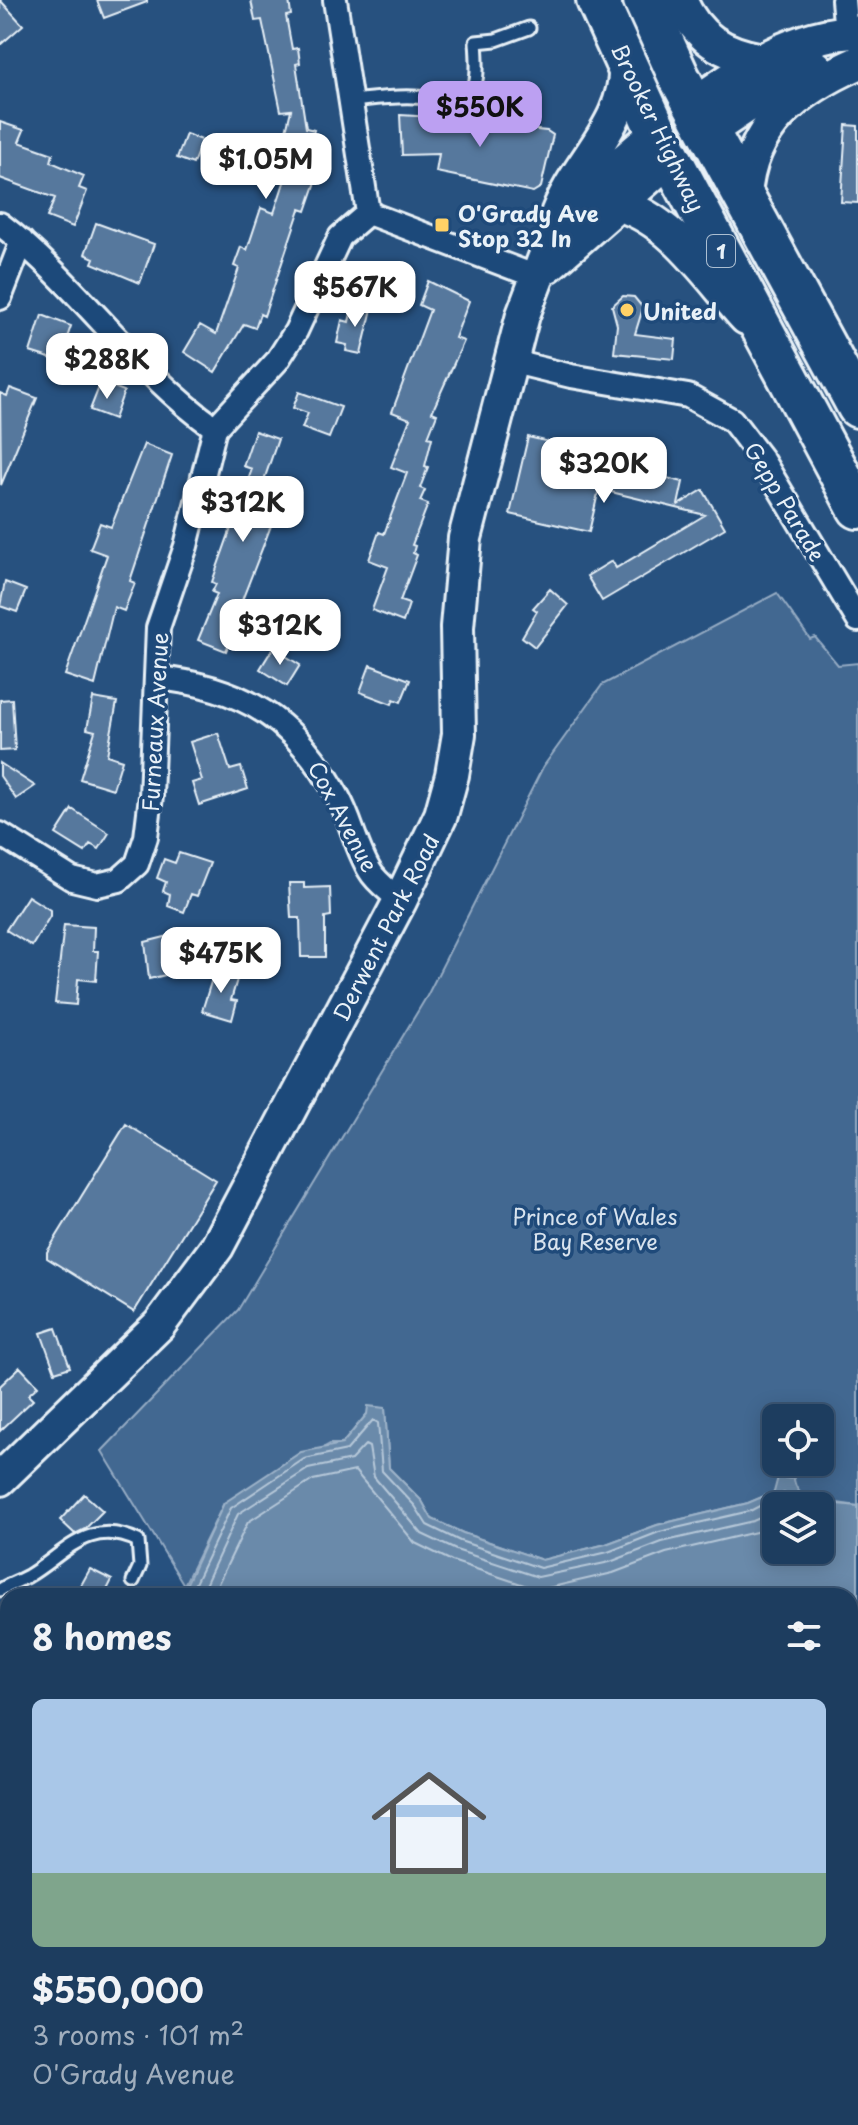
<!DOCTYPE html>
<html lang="en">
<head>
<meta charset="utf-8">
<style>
  body { margin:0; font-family:"Playpen Sans",sans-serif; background:#2a4868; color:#f1f3f6; height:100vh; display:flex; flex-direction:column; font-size:30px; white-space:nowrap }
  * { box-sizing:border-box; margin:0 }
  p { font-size:26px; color:#a0aebd }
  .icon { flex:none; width:44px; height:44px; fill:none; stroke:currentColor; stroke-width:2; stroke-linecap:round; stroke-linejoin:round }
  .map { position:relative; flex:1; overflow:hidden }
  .details { position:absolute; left:0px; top:1588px; width:858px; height:538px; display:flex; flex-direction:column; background:#1d3d5f; border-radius:24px 24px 0 0; box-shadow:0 4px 20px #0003,0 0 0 2px #3b5674 }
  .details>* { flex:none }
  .fabs { position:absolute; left:762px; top:1404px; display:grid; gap:16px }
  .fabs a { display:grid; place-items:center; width:72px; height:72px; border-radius:12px; background:#1d3d5f; box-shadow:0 4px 20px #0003,0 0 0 2px #3b5674; font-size:40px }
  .price { position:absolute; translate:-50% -68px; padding:0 18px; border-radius:16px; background:#fff; color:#222; font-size:26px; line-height:52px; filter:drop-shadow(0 2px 4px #0008) }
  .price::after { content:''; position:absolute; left:50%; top:48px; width:24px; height:18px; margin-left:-12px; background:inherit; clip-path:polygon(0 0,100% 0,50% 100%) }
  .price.active { background:#bca0f2; color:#111 }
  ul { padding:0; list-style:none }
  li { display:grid; align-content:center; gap:16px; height:424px; padding:0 32px }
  li span { display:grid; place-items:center; height:248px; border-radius:12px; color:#555 }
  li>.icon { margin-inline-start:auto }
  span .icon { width:144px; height:144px; fill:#fffc; stroke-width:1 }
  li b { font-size:34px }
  h2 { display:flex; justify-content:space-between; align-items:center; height:96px; padding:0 32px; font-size:34px }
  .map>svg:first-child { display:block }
  .green { fill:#436891; stroke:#96acc4; stroke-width:2; fill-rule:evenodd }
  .water { fill:#6b8aaa; stroke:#9db3c9; stroke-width:2; fill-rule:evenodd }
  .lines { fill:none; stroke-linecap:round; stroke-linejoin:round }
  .shore { stroke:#b6c8d9; stroke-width:2 }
  .building { fill:#57789d; stroke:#e8f1f8; stroke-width:2 }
  .lane-casing { stroke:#e8f1f8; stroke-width:17 }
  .street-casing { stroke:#e8f1f8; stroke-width:28 }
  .secondary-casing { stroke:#e8f1f8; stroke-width:38 }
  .highway-casing { stroke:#e8f1f8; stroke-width:46 }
  .lane { stroke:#1f4a7a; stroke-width:11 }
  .street { stroke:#1f4a7a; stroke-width:22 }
  .secondary { stroke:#1f4a7a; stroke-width:32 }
  .highway { stroke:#1f4a7a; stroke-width:40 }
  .poi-dot { fill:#ffd166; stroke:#1f4a7a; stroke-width:3 }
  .labels { text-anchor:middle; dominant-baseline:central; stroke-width:7; stroke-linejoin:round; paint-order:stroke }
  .shield { fill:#1f4a7a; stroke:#acbfd2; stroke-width:2 }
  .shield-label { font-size:20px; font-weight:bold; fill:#e8f1f8 }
  .street-label { font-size:22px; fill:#e8f1f8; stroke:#1f4a7a }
  .poi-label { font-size:22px; font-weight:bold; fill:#e8f1f8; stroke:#1f4a7a; text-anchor:start }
  .park-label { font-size:22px; fill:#d8e3ee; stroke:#1f4a7a }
</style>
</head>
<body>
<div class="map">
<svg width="858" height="2125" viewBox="0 0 858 2125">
  <rect width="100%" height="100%" fill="#27517f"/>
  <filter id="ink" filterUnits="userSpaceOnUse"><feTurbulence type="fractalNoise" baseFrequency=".0125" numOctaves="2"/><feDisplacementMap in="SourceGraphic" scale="16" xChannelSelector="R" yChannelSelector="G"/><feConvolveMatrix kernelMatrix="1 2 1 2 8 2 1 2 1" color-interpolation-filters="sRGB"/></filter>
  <g filter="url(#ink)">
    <path class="green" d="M777 593 810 639 815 637 838 665 858 663V1506L802 1498 795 1491 774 1492 748 1503 657 1525 606 1544 542 1560 463 1533 432 1519 422 1501 389 1468 385 1409 367 1414 342 1444H330L224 1503 184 1585 102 1451 238 1310 427 996 543 767 602 685ZM776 1418H820V1462H776Z"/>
    <path class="water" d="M368 1406 385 1408 389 1468 422 1501 432 1519 463 1533 542 1560 606 1544 657 1525 748 1503 774 1492 778 1477 794 1479C797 1506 835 1503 858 1506V2125H278V2118H850V1596H181L224 1503 301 1452 342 1444 367 1414ZM776 1506H820V1550H776Z"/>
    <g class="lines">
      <path class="shore" d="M189 1596 231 1508 304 1459 347 1450 373 1420 378 1423 382 1471 415 1506 427 1525 460 1541 540 1568 608 1552 659 1532 750 1511 784 1493 805 1506
        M200 1596 238 1514 308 1469 351 1460 365 1445 369 1447 374 1477 422 1534 456 1550 538 1577 610 1562 662 1542 753 1521 776 1511
        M212 1596 248 1522 313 1480 355 1471 415 1543 452 1561 539 1590 613 1573 666 1553 756 1532 776 1524"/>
    </g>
    <path class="building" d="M0 0 23 25 0 45Z
      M97 0H147V2L104 18Z
      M251 0H289L291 15 286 16 292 49 298 48 300 63 296 64 306 128 314 130 302 174 317 179 306 211 300 209 264 316 260 314 255 328 244 324 215 372 184 352 200 325 216 334 239 268 234 266 241 247 247 250 261 208 274 213 293 155 281 152 291 110 281 111 262 20 255 21Z
      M400 115 518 122 527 129 547 131 553 135 541 187 533 192 436 172 439 154 402 155Z
      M0 122 24 130 19 142 53 154 51 162 84 176 79 188 87 191 73 227 47 217 55 198 0 178Z
      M846 125 858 126V203L841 202Z
      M186 134 202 140 193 164 177 158Z
      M96 223 154 244 140 283 92 263 94 258 85 254Z
      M428 281 469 301 455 338 464 341 432 412 437 414 428 437 432 438 425 466 428 467 420 488 425 490 420 501 428 504 412 545 415 546 413 553 417 555 400 601 409 604 403 622 372 610 388 567 369 560 379 532 384 534 407 473 391 467 410 419 392 412 430 310 419 305Z
      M623 296 634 297 643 308 635 334 676 339 674 359 614 353 617 325 612 306Z
      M353 304 372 309 361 354 346 351 347 345 337 343 342 320 349 322Z
      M42 315 71 326 59 361 30 352Z
      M101 382 124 391 114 419 90 410Z
      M10 388 37 398 1 485 0 393 7 396Z
      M299 392 341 407 329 438 302 428 308 413 293 408Z
      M255 431 278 439 262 486 286 496 285 504 279 520 274 518 234 621 238 623 226 651 198 640 217 594 212 592 216 584 212 582 252 469 243 466Z
      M528 437 606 455 605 463 683 482 678 505 703 490 725 528 602 601 587 576 612 561 616 568 705 515 599 489 589 532 510 514Z
      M144 444 172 455 130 581 135 583 124 611 114 607 95 685 65 675 107 555 90 549 100 523 111 527Z
      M5 582 26 590 17 612 0 606Z
      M550 589 568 605 535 647 522 637 537 611 533 608Z
      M273 648 300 665 287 686 260 669Z
      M370 665 410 680 401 702 394 699 392 704 360 692Z
      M93 698 117 702 107 755 122 760 113 789 80 779 95 731 87 729Z
      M12 699 15 750 0 751V700Z
      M218 733 230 770 241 767 248 789 199 805 192 783 202 780 190 742Z
      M0 763 35 786 16 799 0 776Z
      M72 809 109 833 99 849 90 844 85 852 56 834Z
      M179 853 210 863 197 896 191 894 184 912 168 906 170 894 163 891 166 882 157 878 164 859 175 863Z
      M289 883H304V888L330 887 331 916 325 917V957H301L300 918H291Z
      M28 896 50 910V916L32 946 6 930Z
      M64 925 94 927 93 951H98L96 981 78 979 76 1005 55 1003Z
      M169 936 178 972 149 979 145 942Z
      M215 969 238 976 231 1000 237 1001 232 1020 202 1011Z
      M126 1124 216 1180 134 1312 47 1258V1252Z
      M56 1328 70 1367 55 1372 41 1333Z
      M20 1367 38 1386 28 1395 33 1400 0 1431V1386Z
      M84 1494 103 1511 85 1529 75 1534 60 1520Z
      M90 1569 112 1580 104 1596H75Z"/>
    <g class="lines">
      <defs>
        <path id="lane" d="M351 101C372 99 393 96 414 97 471 100 481 106 476 42L496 40 529 28
          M0 1590C9 1584 19 1581 28 1576 65 1554 89 1517 138 1541L140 1566 133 1581
          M0 1854 8 1865
          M0 2002 8 2005"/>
        <path id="street" d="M335 0 368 213
          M843 0 846 33
          M0 224C79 284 134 371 215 428L277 361 296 331 340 237 368 213 537 277
          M0 298 22 241
          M511 355 526 365 571 376 688 396 732 420 761 458 858 620
          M157 678C243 686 297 721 338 797 351 820 356 848 370 871 376 882 391 892 400 901
          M0 834 72 879 97 885 119 880 137 864 146 837 151 796 158 628 186 546 215 428"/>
        <path id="secondary" d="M680 0C697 38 722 53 762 60
          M694 104C744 69 795 33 858 32
          M710 131 778 85 816 67
          M745 197C749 127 797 90 858 63
          M619 205C672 219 710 279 746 318
          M555 220C573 163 630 125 625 61
          M548 266 671 158
          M0 1479 159 1325 217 1247 400 901 441 815 452 775 459 734 457 627 465 538 523 315 545 257 562 228 606 176 657 132"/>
        <path id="highway" d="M597 0 657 132 858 508
          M644 0 679 77 858 407"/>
      </defs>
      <use href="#lane" class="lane-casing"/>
      <use href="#street" class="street-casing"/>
      <use href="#secondary" class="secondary-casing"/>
      <use href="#highway" class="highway-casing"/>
      <use href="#lane" class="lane"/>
      <use href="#street" class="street"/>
      <use href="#secondary" class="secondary"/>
      <use href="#highway" class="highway"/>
    </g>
  </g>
  <g class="poi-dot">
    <rect x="434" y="217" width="16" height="16" rx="4"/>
    <circle cx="627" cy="310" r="8"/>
  </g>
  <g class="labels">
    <rect class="shield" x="707" y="235" width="28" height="32" rx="6"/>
    <g class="shield-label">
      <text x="721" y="251">1</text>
    </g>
    <g class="street-label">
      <text transform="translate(659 127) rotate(64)">Brooker Highway</text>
      <text transform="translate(786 501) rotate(59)">Gepp Parade</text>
      <text transform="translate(154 722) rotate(-87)">Furneaux Avenue</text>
      <text transform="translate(344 816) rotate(62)">Cox Avenue</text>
      <text transform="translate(385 927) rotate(-63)">Derwent Park Road</text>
    </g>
    <g class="poi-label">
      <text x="458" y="212">O'Grady Ave<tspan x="458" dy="25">Stop 32 In</tspan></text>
      <text x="643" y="310">United</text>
    </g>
    <g class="park-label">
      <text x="595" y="1215">Prince of Wales<tspan x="595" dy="25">Bay Reserve</tspan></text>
    </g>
  </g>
</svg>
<div class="fabs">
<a><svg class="icon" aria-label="locate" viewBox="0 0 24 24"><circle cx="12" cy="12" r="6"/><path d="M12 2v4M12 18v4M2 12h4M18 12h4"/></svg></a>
<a><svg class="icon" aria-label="layers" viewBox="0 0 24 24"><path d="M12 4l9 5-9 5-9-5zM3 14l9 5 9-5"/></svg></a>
</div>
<b class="price active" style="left:480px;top:149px">$550K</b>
<b class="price" style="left:266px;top:201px">$1.05M</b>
<b class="price" style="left:355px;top:329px">$567K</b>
<b class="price" style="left:107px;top:401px">$288K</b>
<b class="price" style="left:604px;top:505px">$320K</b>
<b class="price" style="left:243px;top:544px">$312K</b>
<b class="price" style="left:280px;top:667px">$312K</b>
<b class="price" style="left:221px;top:995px">$475K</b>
<section class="details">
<h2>8 homes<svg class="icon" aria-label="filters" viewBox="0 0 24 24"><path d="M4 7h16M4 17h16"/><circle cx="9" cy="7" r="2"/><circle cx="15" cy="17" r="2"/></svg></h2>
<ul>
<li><span style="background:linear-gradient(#a9c7e8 70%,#7fa58c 0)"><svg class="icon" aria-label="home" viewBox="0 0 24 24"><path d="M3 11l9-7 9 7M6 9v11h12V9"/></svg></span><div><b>$550,000</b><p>3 rooms · 101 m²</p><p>O'Grady Avenue</p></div></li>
</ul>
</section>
</div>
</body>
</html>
